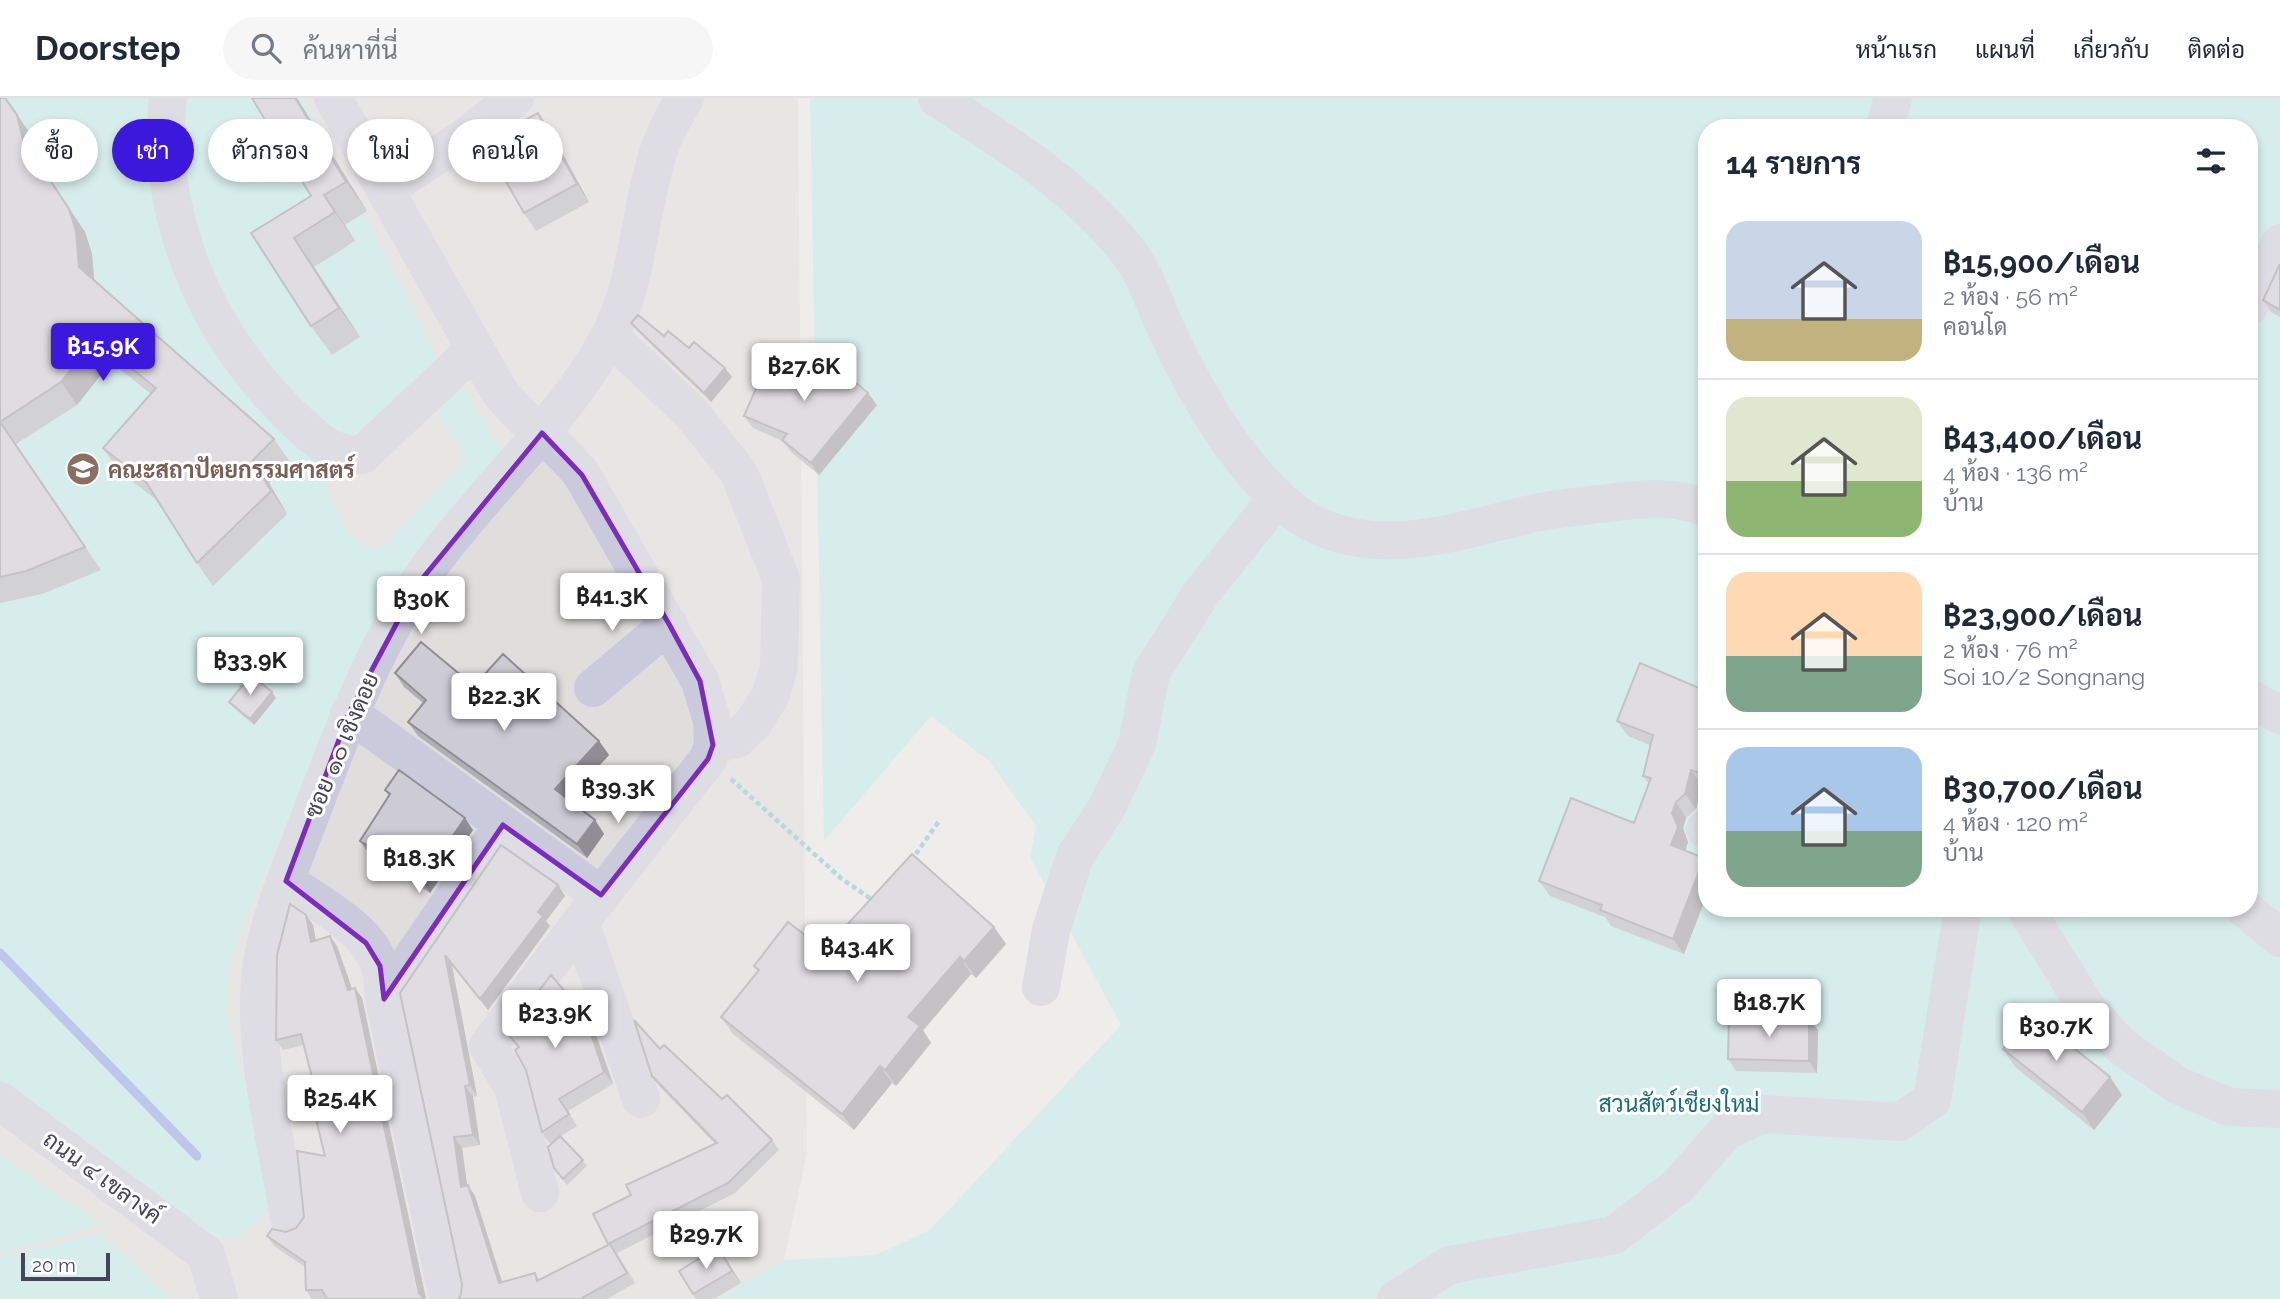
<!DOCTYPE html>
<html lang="th">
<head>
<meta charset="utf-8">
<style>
  body { margin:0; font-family:Raleway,Sarabun,sans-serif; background:#f6f6f7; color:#1f2937; height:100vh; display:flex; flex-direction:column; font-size:26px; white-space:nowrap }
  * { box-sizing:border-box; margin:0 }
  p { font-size:23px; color:#747a83 }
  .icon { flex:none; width:38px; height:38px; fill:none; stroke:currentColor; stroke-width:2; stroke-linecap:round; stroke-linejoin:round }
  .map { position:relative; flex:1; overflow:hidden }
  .panel { position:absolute; left:1698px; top:21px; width:560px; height:798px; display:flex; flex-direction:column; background:#fff; border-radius:28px; box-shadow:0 4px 10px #0003 }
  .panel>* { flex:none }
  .guide { position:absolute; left:21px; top:21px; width:665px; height:63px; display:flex; gap:14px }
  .scale { position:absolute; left:21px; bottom:18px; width:89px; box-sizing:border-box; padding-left:7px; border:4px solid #464459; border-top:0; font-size:19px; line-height:24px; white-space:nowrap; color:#464459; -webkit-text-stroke:5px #fff; paint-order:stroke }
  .price { position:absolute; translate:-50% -60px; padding:0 16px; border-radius:7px; background:#fff; color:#222; font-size:23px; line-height:46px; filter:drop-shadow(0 2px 4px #0008) }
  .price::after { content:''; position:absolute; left:50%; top:42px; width:21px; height:16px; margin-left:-10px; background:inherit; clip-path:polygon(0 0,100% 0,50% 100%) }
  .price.current { background:#3b18dc; color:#fff }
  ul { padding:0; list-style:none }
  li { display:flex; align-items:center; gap:21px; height:175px; padding:0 28px }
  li+li { border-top:2px solid #e0e1e3 }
  li span { display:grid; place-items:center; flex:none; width:196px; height:140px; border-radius:21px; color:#555 }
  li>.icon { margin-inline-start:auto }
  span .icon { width:84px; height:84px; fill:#fffc; stroke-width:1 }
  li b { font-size:30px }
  h2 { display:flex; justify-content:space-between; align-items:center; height:84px; padding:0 28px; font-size:30px }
  .pill { padding:0 24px; border-radius:32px; background:#fff; box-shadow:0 4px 10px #0003; font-size:24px; line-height:63px }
  .pill.current { background:#3b18dc; color:#fff }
  header { display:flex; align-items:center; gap:42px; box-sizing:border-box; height:98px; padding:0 35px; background:#fff; border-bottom:2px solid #e0e1e3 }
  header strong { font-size:33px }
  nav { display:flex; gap:38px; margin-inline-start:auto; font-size:24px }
  .search { width:490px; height:63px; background:#f6f6f7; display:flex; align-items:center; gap:18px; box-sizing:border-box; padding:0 24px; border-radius:38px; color:#747a83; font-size:26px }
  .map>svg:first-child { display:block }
  .education { fill:#dfdedd }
  .green { fill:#b8eeee; fill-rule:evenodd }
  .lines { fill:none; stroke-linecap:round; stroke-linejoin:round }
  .stream { stroke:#8497eb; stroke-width:9 }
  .path { stroke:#70c0cb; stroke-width:4.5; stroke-dasharray:5 3.5; stroke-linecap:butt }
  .minor { stroke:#cbc9dc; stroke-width:38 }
  .wall { fill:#b0afb6 }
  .shaded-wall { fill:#908e94 }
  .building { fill:#cdcbd4; stroke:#908e94; stroke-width:2 }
  .marked { fill:none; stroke:#7b2cbf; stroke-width:5; stroke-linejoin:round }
  .labels { text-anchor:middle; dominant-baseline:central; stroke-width:6; stroke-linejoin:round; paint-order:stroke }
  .education-label { font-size:23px; font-weight:bold; fill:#785e54; stroke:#fff; text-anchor:start }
  .street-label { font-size:23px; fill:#464459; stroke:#fff }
  .park-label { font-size:23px; fill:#166d79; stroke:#fff }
</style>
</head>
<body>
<header>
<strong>Doorstep</strong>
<div class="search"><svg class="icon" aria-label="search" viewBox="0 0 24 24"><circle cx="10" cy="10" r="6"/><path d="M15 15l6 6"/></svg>ค้นหาที่นี่</div>
<nav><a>หน้าแรก</a><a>แผนที่</a><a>เกี่ยวกับ</a><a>ติดต่อ</a></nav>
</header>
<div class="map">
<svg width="2280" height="1201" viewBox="0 0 2280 1201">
  <rect width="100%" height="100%" fill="#eeedeb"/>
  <path class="education" d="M0 0H798L807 1056 784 1162 718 1201H0Z"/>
  <path class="green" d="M0 0H303L431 246 434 262 431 276 330 382 326 390C336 413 353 453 381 451L463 365 464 358 437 312 462 289 501 351 489 372 374 519 232 852 227 878 226 919 269 1073 271 1101 257 1124 238 1139 216 1140 0 989Z
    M810 0H2280V1201H718L784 1162 876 1157 930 1132 1121 927 1030 759 1036 728 989 663 931 618 824 743ZM1706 30H2249V810H1706Z
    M0 1057 101 1127 4 1155 0 1152Z
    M101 1135 170 1201H0V1159Z"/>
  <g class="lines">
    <path class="stream" d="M0 855 197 1058"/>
    <path class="path" d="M731 681 842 781 874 803
      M911 763 939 723"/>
    <path class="minor" d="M168 0C155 119 206 234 290 317 312 338 330 358 362 357L474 252
      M333 0 498 291C521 324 557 344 582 377L700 583 712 623 713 647 708 661 601 797 488 948 513 989 540 1095
      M937 0C1006 45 1078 89 1129 155 1146 176 1154 206 1166 231 1194 293 1253 398 1318 428 1388 460 1464 431 1535 415 1558 410 1584 408 1608 405 1640 401 1676 397 1706 410
      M1884 30 1893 0
      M385 92 465 39 515 0
      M2249 209 2280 145
      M610 238 692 316 739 375 781 481 779 569 770 599 753 625 737 641 713 647
      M593 590 669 526
      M2249 600 2280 617
      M349 615 601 797
      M1705 731H1706
      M286 783C317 805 367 829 380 868 383 878 383 891 384 901L448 1201
      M2025 810 2086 909 2121 948 2179 988 2229 1009 2280 1011
      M2244 810 2280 840
      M581 827 641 1001
      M1041 889 1051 832 1075 758 1106 711 1137 646 1151 575 1202 494 1278 399
      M384 901 503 727
      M0 1003 206 1156 219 1201
      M290 1123C276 1043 250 945 262 864 269 821 290 770 306 729 341 637 376 540 435 461 491 386 562 324 608 241 638 186 638 121 656 62 662 39 673 20 685 0
      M1396 1201 1450 1167 1614 1137 1678 1088 1726 1033 1763 1016 1900 1024 1932 1002 1963 810"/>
  </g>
  <path class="wall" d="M0 0 33 40 40 70 44 73 60 96 85 134 92 156 94 182 274 341 290 364 269 385 287 416 213 488 197 465 159 404 119 373 103 350 151 296 111 264 77 307 16 346 101 472 42 496 0 505Z
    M252 0H297L367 113 345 127 355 143 314 169 360 239 332 257 311 228 251 135 311 98Z
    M538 15 550 33 589 104 536 133 524 115Z
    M2280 166V219L2271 214 2263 202Z
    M631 225 664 238 689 250 732 279 711 304 638 234Z
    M877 307 819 377 791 354 783 343 753 330 744 318Z
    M395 575 474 588 599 643 609 657 568 702 595 722 604 736 587 760 418 638 408 624 423 605 404 589Z
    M1706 593V689L1702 687 1696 711 1686 720 1683 730 1688 744 1685 753 1706 763V799L1684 856 1611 828 1605 819 1550 798 1539 783 1634 725 1649 686 1643 678 1650 647 1628 638 1617 623Z
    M276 600 254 627 234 610 229 604Z
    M385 692 473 732 430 795 368 755 360 743 389 698Z
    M558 787 565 798 546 823 550 828 488 912 452 868 477 998 473 999 480 1047 462 1050 467 1087 475 1098 502 1184 535 1175 539 1182 608 1146 631 1097 715 1046 660 989 652 978 660 951 772 1042 779 1052 735 1095 617 1155 635 1185 607 1201H459L461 1196 462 1186 400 895Z
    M306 817 313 827 316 843 337 848 352 891 355 890 362 900 426 1201H312L306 1192 305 1169 274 1148 267 1138 286 1134 296 1130 304 1119 325 1058 316 995 304 947 283 952 276 942Z
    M994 829 1006 846 976 880 971 876 923 933 931 945 896 988 892 985 854 1032 733 936 721 919 758 874 754 868 824 852Z
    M593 928 613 986 568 1013 577 1028 561 1038 587 1068 567 1087 554 1070 555 1042 550 1046 542 1034 526 972 518 950 507 935Z
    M1818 932 1817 975 1736 973 1728 961Z
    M2003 951 2122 997 2094 1032 2015 969Z
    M718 1149 741 1185 714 1201H696L679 1173Z"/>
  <path class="shaded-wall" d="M6 0 33 40 43 81 27 58Z
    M295 0H297L367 113 346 84Z
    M538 15 550 33 589 104 577 86Z
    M44 73 85 134 92 156 95 192 79 169Z
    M324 97 345 127 355 143 335 114Z
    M294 140 314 169 360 239 339 210Z
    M95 241 111 264 77 307 61 284Z
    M725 270 732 279 711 304 704 295Z
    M868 295 877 307 819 377 811 365Z
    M253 362 269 385 287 416 271 393Z
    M272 594 276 600 254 627 250 621Z
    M599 643 609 657 565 705 555 691Z
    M1691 672 1702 687 1696 711 1685 696Z
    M1676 704 1686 720 1683 730 1688 744 1682 763 1671 747 1672 715Z
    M465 720 473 732 430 795 422 783Z
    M595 722 604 736 587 760 577 746Z
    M1704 760 1706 763V799L1684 856 1673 841Z
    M558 787 565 798 546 823 550 828 488 912 480 901 538 814Z
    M306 817 313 827 318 855 311 844Z
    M994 829 1006 846 976 880 964 863Z
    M330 838 337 848 356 902 348 892Z
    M445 857 452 868 477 998 470 987Z
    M960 859 971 876 923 932 931 945 896 988 885 972 908 919Z
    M355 890 362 900 426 1201H423L419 1195Z
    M584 916 593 928 613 986 604 974Z
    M1809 920 1818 932 1817 975 1809 963Z
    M880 968 892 985 854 1032 842 1016Z
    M2110 979 2122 997 2094 1032 2082 1014Z
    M465 988 473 999 480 1047 473 1037Z
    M454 1039 462 1050 469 1100 461 1089Z
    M468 1087 475 1098 506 1196 499 1185Z
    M718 1149 726 1161 741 1185 732 1173Z"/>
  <path class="building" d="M0 0H5L17 17 27 58 44 73 69 111 76 133 79 169 274 341 253 362 271 393 197 465 146 384 103 350 156 290 95 241 61 284 0 324 85 449 26 473 0 479Z
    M252 0H295L346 84 324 97 335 114 294 140 339 210 311 228 251 135 311 98Z
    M538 15 577 86 524 115 484 45Z
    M2280 166V212L2263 202Z
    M638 217 664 238 668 233 689 250 694 244 725 270 704 295 631 225Z
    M771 256 803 270 810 259 837 276 840 271 868 295 811 365 782 342 787 336 744 318Z
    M421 544 474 588 503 556 599 643 555 691 595 722 577 746 408 624 426 602 395 575Z
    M1640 565 1706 593V677L1691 672 1685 696 1676 704 1672 715 1678 729 1671 747 1704 760 1673 841 1600 812 1602 807 1539 783 1571 700 1634 725 1651 680 1643 678 1653 637 1617 623Z
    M251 577 272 594 250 621 229 604Z
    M399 672 465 720 422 783 360 743 390 696 385 692Z
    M501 747 558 787 538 814 543 818 480 901 445 857 470 987 465 988 473 1037 454 1039 461 1089 468 1087 499 1185 535 1175 537 1183 610 1146 627 1175 580 1201H459L461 1196 462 1186 400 895Z
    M912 756 994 829 964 863 960 859 908 919 920 928 885 972 880 968 842 1016 721 919 759 872 754 868 788 824 824 852Z
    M290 806 306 817 311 844 330 838 348 892 355 890 419 1195 424 1201H327L322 1192H306L305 1164 267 1138 272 1131 286 1134 296 1130 304 1119 297 1053 325 1058 310 997 316 995 301 936 276 942 277 857Z
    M551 877 584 916 604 974 559 1001 569 1016 542 1034 526 972 515 952 519 949 507 935Z
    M2031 916 2110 979 2082 1014 2003 951Z
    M1729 918 1809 920V963L1728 961Z
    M634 922 660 951 664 947 722 1001 727 997 772 1042 728 1085 608 1146 593 1116 631 1097 626 1087 717 1045 652 978Z
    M560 1038 583 1062 563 1081 554 1070 548 1049Z
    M718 1149 732 1173 693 1196 679 1173Z"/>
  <path d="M0 0H2280V1201H0ZM542 335 582 377 669 526 700 583 713 647 708 661 601 797 503 727 384 901 380 868 366 845 286 783 349 615 417 487Z" fill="#eeedeb" fill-opacity=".55" fill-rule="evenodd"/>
  <path class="marked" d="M542 335 582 377 669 526 700 583 713 647 708 661 601 797 503 727 384 901 380 868 366 845 286 783 349 615 417 487Z"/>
  <defs>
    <symbol id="university-disc" viewBox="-11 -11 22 22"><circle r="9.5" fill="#8d6e63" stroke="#fff"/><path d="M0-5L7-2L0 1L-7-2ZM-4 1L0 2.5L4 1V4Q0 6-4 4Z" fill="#fff"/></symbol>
  </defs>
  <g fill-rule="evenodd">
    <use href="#university-disc" x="64" y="352" width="38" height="38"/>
  </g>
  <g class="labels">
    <g class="education-label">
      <text x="108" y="371">คณะสถาปัตยกรรมศาสตร์</text>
    </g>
    <g class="street-label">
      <text transform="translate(341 647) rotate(-67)">ซอย ๑๐ เชิงดอย</text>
      <text transform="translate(103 1079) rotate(36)">ถนน ๔ เขลางค์</text>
    </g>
    <g class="park-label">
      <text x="1679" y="1005">สวนสัตว์เชียงใหม่</text>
    </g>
  </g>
</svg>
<div class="scale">20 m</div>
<b class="price current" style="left:103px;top:285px">฿15.9K</b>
<b class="price" style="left:804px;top:305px">฿27.6K</b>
<b class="price" style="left:612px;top:535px">฿41.3K</b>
<b class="price" style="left:421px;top:538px">฿30K</b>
<b class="price" style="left:250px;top:599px">฿33.9K</b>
<b class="price" style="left:504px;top:635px">฿22.3K</b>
<b class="price" style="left:618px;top:727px">฿39.3K</b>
<b class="price" style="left:419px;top:797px">฿18.3K</b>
<b class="price" style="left:857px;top:886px">฿43.4K</b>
<b class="price" style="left:1769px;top:941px">฿18.7K</b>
<b class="price" style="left:555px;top:952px">฿23.9K</b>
<b class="price" style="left:2056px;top:965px">฿30.7K</b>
<b class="price" style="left:340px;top:1037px">฿25.4K</b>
<b class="price" style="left:706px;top:1173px">฿29.7K</b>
<div class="guide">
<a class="pill">ซื้อ</a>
<a class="pill current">เช่า</a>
<a class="pill">ตัวกรอง</a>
<a class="pill">ใหม่</a>
<a class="pill">คอนโด</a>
</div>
<section class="panel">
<h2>14 รายการ<svg class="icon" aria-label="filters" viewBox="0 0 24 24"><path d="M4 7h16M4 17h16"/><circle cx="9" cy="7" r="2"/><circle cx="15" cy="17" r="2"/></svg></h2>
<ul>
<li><span style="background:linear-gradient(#c9d6e8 70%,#c2b280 0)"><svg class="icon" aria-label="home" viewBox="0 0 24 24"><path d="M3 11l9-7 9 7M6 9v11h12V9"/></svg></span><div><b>฿15,900/เดือน</b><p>2 ห้อง · 56 m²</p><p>คอนโด</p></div></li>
<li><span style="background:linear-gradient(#dfe7d0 60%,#8fb573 0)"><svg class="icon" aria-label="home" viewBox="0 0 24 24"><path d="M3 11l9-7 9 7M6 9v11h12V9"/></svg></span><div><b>฿43,400/เดือน</b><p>4 ห้อง · 136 m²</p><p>บ้าน</p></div></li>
<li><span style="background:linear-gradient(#ffd9b3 60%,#7fa58c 0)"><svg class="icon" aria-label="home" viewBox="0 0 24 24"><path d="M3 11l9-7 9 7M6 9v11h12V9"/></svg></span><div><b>฿23,900/เดือน</b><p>2 ห้อง · 76 m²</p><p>Soi 10/2 Songnang</p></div></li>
<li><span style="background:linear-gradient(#a9c7e8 60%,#7fa58c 0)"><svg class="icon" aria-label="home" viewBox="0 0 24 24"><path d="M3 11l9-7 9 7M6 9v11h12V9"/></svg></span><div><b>฿30,700/เดือน</b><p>4 ห้อง · 120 m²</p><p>บ้าน</p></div></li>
</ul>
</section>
</div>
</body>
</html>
